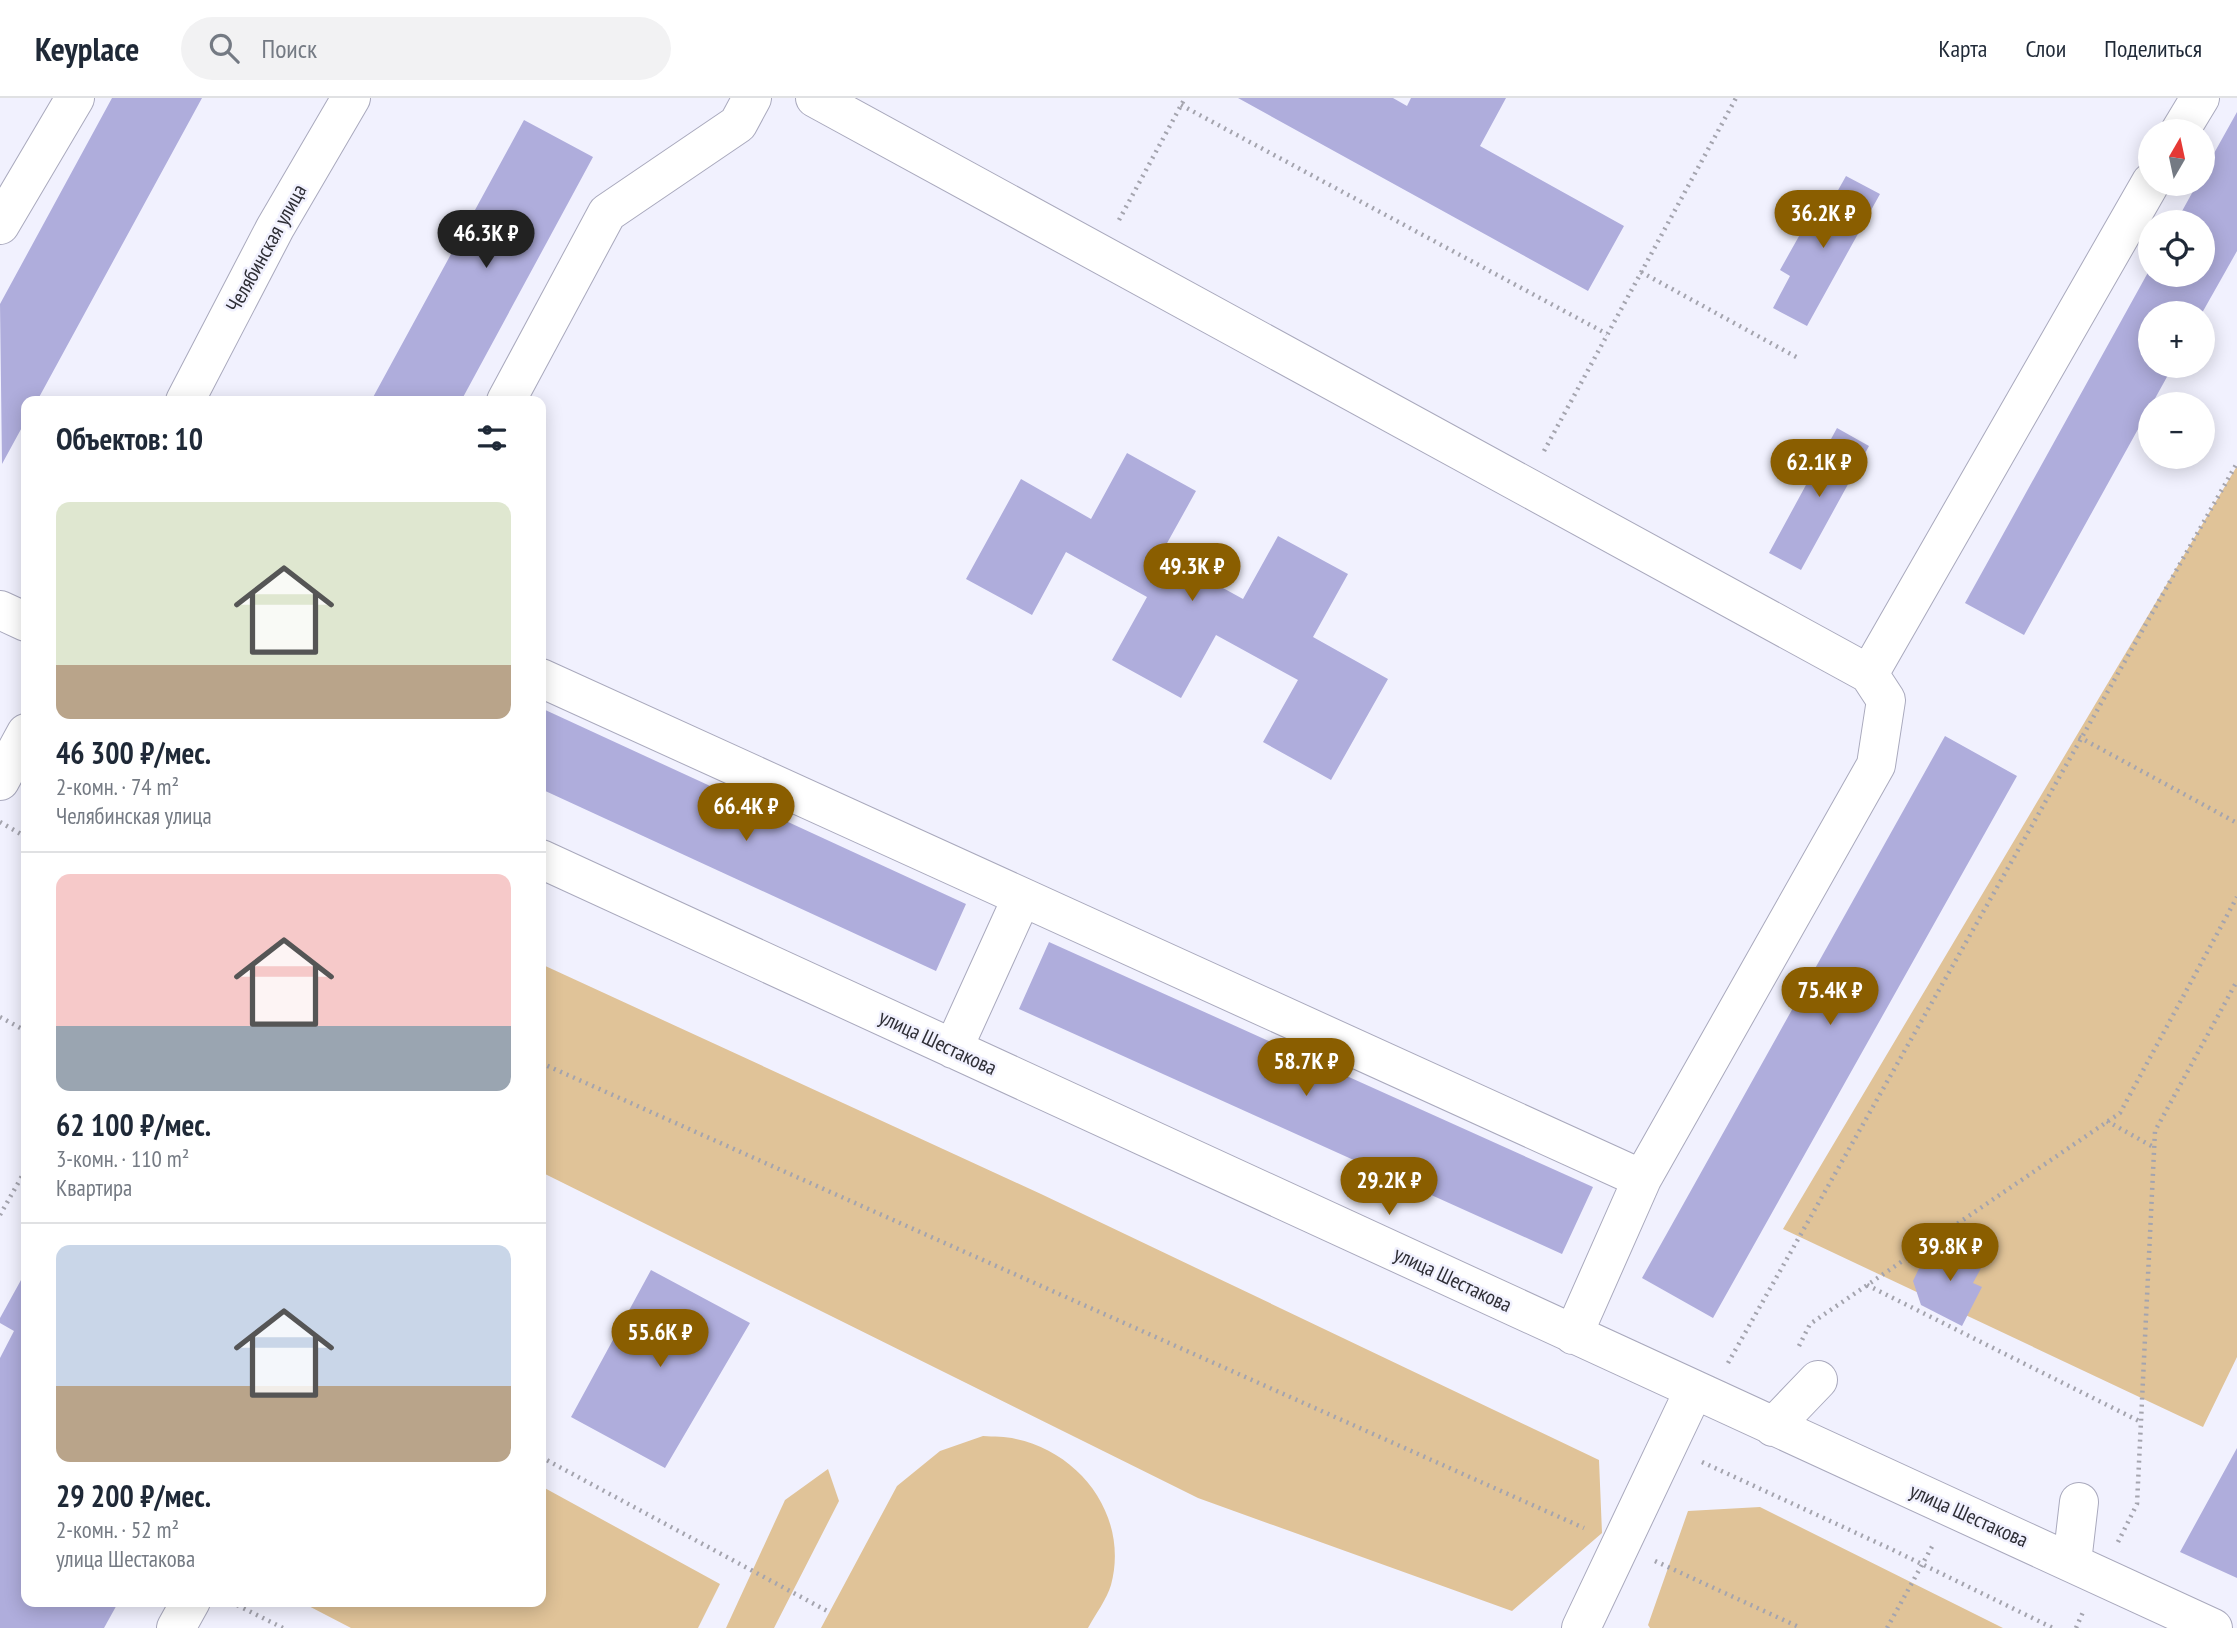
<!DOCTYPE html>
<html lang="ru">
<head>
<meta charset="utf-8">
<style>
  body { margin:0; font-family:"PT Sans Narrow",sans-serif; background:#f2f2f3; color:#1f2937; height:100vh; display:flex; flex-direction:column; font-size:26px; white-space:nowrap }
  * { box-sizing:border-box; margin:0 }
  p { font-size:23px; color:#747a83 }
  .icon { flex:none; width:38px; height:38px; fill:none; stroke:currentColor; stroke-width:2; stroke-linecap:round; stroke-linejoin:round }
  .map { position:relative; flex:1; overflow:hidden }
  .sheet { position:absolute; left:21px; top:298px; width:525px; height:1211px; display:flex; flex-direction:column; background:#fff; border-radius:14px; box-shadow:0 4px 18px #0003 }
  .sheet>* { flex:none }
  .needle { width:46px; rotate:9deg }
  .controls { position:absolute; left:2138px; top:21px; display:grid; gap:14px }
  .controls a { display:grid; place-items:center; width:77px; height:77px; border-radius:50%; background:#fff; box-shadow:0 4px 18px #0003; font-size:35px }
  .price { position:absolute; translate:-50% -60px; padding:0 16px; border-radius:24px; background:#8a5e00; color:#fff; font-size:23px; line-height:46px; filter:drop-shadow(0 2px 4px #0008) }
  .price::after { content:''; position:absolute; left:50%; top:42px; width:21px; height:16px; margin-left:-10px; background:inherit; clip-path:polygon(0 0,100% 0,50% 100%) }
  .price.on { background:#222; color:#fff }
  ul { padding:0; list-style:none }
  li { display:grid; align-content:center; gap:14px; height:371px; padding:0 35px }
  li+li { border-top:2px solid #e0e1e3 }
  li span { display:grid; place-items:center; height:217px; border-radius:14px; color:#555 }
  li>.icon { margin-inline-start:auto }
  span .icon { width:126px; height:126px; fill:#fffc; stroke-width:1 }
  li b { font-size:30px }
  h2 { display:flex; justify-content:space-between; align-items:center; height:84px; padding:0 35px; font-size:30px }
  header { display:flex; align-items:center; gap:42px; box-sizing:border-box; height:98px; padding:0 35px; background:#fff; border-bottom:2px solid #e0e1e3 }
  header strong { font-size:33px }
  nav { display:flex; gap:38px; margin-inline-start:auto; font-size:24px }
  .search { width:490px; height:63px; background:#f2f2f3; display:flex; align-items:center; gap:18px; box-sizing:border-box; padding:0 24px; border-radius:38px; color:#747a83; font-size:26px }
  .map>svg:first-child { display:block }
  .green { fill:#e0c398 }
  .building { fill:#afaddc }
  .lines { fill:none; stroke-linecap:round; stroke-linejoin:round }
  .minor-casing { stroke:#a9a9bd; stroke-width:40 }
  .path { stroke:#a4a4ae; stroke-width:4.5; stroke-dasharray:2 5; stroke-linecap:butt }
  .minor { stroke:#fff; stroke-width:38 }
  .labels { text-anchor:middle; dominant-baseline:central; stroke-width:5; stroke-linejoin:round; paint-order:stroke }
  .street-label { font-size:21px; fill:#2e2e35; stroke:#f1f1fe }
</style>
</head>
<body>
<header>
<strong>Keyplace</strong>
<div class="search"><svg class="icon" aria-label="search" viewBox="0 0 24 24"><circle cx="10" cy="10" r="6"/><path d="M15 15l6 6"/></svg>Поиск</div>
<nav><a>Карта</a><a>Слои</a><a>Поделиться</a></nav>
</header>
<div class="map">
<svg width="2237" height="1530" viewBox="0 0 2237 1530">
  <rect width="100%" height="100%" fill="#f1f1fe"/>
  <path class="green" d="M2237 368V1259L2203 1329 1783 1131Z
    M541 866 1041 1096 1599 1362 1602 1435 1512 1513 1198 1400 541 1074Z
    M983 1338C994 1339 1005 1338 1016 1341 1082 1355 1129 1420 1111 1487 1107 1501 1095 1517 1088 1530H821L897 1388 940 1353Z
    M828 1371 839 1403 774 1530H726L785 1402Z
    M541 1388 720 1486 698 1530H351L299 1503H541Z
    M1760 1409 2003 1530H1650L1648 1527 1688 1413Z"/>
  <path class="building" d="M112 0H202L37 303H26V322L2 366 0 206Z
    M1238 0H1393L1407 8 1411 0H1506L1480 48 1624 128 1588 193Z
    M2237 14V153L2202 215H2151V268H2173L2024 537 1965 505 2151 169V177H2203V124H2176L2197 86H2203V75Z
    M524 22 593 59 461 303H371Z
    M1846 78 1880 96 1807 228 1773 210 1790 178 1780 172 1817 106 1827 112Z
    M1837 330 1869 348 1801 472 1769 455Z
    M1127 355 1196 393 1161 456 1243 501 1278 438 1348 476 1313 539 1388 581 1331 682 1263 644 1298 582 1216 537 1181 600 1112 562 1147 499 1066 454 1032 517 966 481 1021 381 1091 421Z
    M541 610 966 806 936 873 541 691Z
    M1945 638 2017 678 1713 1220 1642 1180Z
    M1049 844 1593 1089 1562 1156 1019 911Z
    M1949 1143 1986 1161 1973 1185 1982 1189 1962 1228 1921 1207 1913 1183 1924 1160 1937 1166Z
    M651 1172 750 1225 665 1370 571 1319Z
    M26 1173V1503H119L104 1530H0V1260L14 1233 0 1225V1220Z
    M2237 1350V1480L2180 1454Z"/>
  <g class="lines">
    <defs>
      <path id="minor" d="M815 0 1869 576 1886 602 1876 667 1642 1081 1573 1237
        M2180 33 2200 0
        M0 127 75 0
        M185 303 275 130 351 0
        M506 303 607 115 738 26 752 0
        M0 512 26 524
        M1869 576 2151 84
        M541 580 1642 1081
        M0 683 26 635
        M541 761 2213 1530
        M953 951 1022 799
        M1773 1329 1818 1282
        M2072 1464 2079 1404
        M176 1530 191 1503
        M1581 1530 1694 1292"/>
    </defs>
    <use href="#minor" class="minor-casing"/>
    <path class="path" d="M1181 7 1607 236
      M1119 122 1185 0
      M1641 174 1798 260
      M1544 353 1736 0
      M2079 639 2237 725
      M0 724 26 739
      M0 919 26 933
      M541 965 1584 1430
      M2107 1023 2155 1050
      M0 1117 26 1071
      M1867 1187 2141 1324
      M1799 1248 1810 1226 2120 1015 2237 799
      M1728 1265 2237 365
      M541 1359 829 1514
      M1702 1364 1891 1451 2053 1530
      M2118 1444 2137 1406 2155 1033 2237 883
      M1655 1463 1801 1530
      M231 1504 283 1530
      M1887 1530 1934 1445
      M2076 1530 2083 1514"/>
    <use href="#minor" class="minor"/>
  </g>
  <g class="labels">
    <g class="street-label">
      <text transform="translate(266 150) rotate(-61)">Челябинская улица</text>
      <text transform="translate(938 944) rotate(25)">улица Шестакова</text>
      <text transform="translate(1453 1181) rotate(25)">улица Шестакова</text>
      <text transform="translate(1969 1417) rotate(24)">улица Шестакова</text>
    </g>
  </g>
</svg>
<div class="controls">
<a><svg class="needle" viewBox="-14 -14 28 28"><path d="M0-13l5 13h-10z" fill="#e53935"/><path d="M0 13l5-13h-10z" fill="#747a83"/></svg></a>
<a><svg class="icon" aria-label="locate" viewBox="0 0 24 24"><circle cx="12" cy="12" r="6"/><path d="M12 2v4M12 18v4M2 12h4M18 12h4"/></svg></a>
<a>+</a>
<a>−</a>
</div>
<b class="price" style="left:1823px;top:152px">36.2K ₽</b>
<b class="price on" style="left:486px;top:172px">46.3K ₽</b>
<b class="price" style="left:1819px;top:401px">62.1K ₽</b>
<b class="price" style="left:1192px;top:505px">49.3K ₽</b>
<b class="price" style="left:746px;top:745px">66.4K ₽</b>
<b class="price" style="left:1830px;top:929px">75.4K ₽</b>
<b class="price" style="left:1306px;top:1000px">58.7K ₽</b>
<b class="price" style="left:1389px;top:1119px">29.2K ₽</b>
<b class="price" style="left:1950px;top:1185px">39.8K ₽</b>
<b class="price" style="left:660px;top:1271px">55.6K ₽</b>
<section class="sheet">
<h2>Объектов: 10<svg class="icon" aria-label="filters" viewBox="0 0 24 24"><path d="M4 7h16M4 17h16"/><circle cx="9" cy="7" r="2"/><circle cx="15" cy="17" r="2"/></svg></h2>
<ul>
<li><span style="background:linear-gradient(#dfe7d0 75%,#b9a48a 0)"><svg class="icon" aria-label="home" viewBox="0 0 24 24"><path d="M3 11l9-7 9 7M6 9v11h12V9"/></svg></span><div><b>46 300 ₽/мес.</b><p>2-комн. · 74 m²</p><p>Челябинская улица</p></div></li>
<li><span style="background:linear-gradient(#f6c9c9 70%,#9aa5b1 0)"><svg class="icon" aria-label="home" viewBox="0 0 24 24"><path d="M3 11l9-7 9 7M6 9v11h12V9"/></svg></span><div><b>62 100 ₽/мес.</b><p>3-комн. · 110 m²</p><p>Квартира</p></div></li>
<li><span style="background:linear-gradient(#c9d6e8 65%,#b9a48a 0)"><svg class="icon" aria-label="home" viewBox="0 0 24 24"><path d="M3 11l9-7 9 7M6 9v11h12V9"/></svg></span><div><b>29 200 ₽/мес.</b><p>2-комн. · 52 m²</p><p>улица Шестакова</p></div></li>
</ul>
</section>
</div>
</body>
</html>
